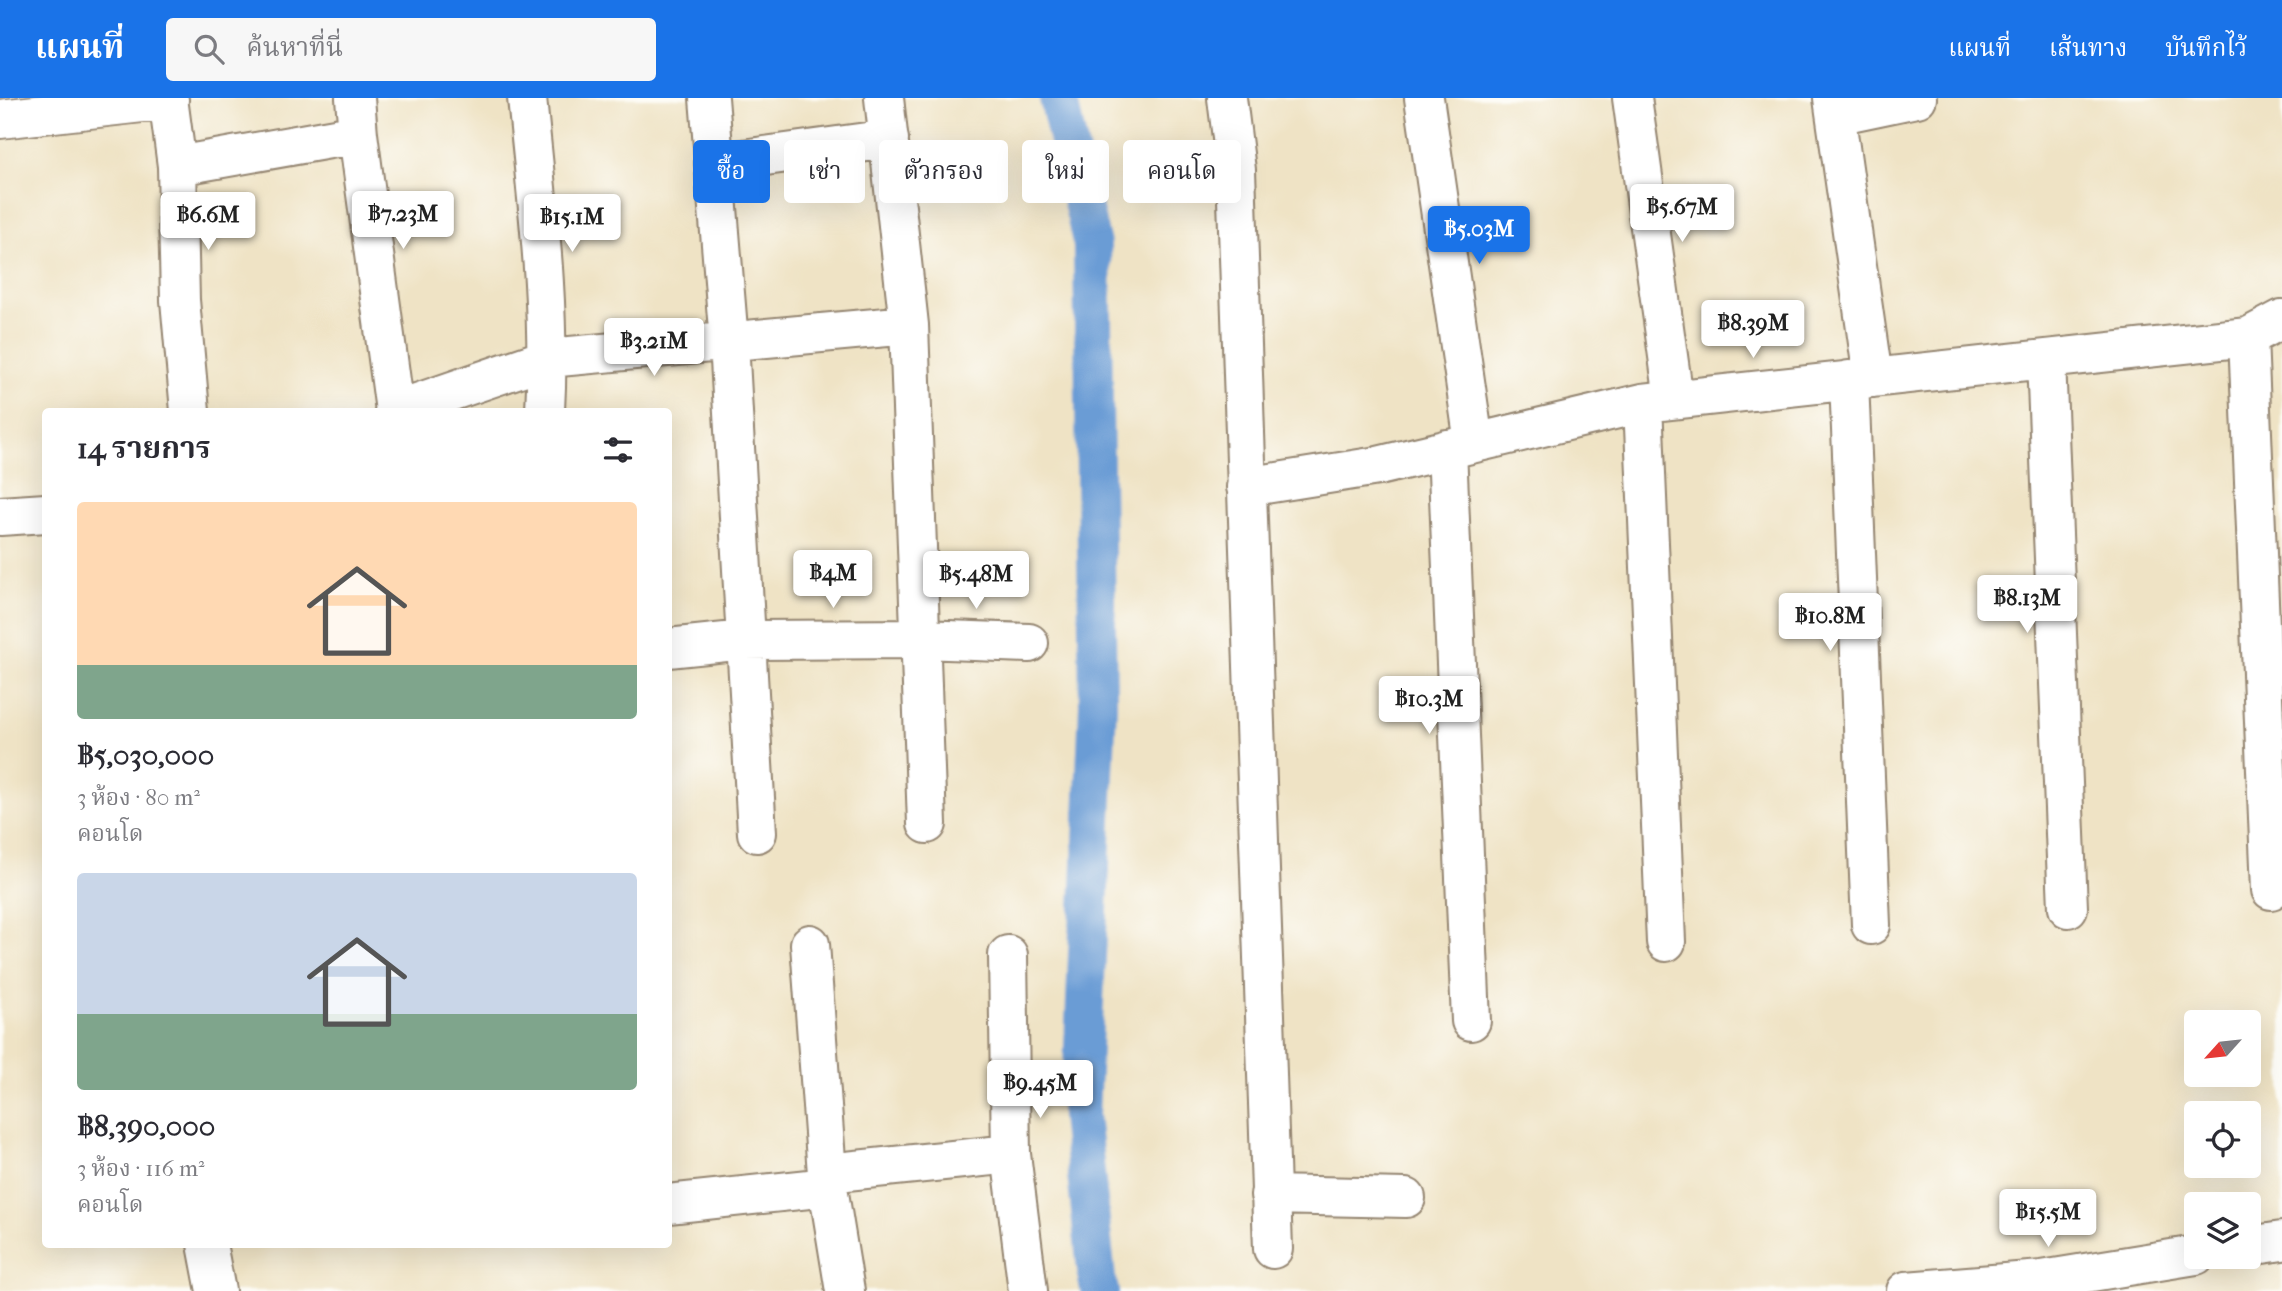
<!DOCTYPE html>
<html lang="th">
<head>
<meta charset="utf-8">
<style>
  body { margin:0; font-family:"IM FELL French Canon","Noto Serif Thai",serif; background:#f7f7f7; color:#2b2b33; height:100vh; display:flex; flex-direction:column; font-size:26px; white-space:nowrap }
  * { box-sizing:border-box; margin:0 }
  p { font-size:23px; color:#7c7c81 }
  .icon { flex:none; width:38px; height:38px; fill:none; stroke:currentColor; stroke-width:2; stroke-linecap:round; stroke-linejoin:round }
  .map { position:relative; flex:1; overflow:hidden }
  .details { position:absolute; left:42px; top:310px; width:630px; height:840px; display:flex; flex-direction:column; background:#fff; border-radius:7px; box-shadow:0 7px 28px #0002 }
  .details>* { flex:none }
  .guide { position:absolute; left:693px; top:42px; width:665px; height:63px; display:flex; gap:14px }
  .needle { width:46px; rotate:243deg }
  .buttons { position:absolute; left:2184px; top:912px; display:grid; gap:14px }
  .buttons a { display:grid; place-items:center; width:77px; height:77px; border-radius:7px; background:#fff; box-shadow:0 7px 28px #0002; font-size:35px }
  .price { position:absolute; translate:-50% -60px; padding:0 16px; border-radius:7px; background:#fff; color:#222; font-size:23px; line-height:46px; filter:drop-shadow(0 2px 4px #0008) }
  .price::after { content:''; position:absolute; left:50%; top:42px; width:21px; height:16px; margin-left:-10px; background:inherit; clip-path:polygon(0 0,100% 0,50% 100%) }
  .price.active { background:#1a73e8; color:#fff }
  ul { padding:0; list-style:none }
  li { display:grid; align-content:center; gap:14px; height:371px; padding:0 35px }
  li span { display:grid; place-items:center; height:217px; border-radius:7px; color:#555 }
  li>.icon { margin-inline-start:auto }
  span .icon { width:126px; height:126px; fill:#fffc; stroke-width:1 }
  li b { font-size:30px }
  h2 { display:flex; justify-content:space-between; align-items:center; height:84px; padding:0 35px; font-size:30px }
  .chip { padding:0 24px; border-radius:7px; background:#fff; box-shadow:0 7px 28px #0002; font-size:24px; line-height:63px }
  .chip.active { background:#1a73e8; color:#fff }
  header { display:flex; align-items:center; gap:42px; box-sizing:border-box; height:98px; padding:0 35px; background:#1a73e8; color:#fff }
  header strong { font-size:33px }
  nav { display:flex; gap:38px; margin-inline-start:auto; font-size:24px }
  .search { width:490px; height:63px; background:#f7f7f7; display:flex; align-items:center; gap:18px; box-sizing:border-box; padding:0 24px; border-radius:7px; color:#7c7c81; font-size:26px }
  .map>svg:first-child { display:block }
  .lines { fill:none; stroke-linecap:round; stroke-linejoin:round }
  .canal { stroke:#6a9cd5; stroke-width:38 }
  .minor-casing { stroke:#958672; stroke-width:42 }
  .minor { stroke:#fff; stroke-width:38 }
</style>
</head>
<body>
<header>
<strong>แผนที่</strong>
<div class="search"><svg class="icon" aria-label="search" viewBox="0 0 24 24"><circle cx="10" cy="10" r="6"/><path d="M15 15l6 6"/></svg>ค้นหาที่นี่</div>
<nav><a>แผนที่</a><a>เส้นทาง</a><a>บันทึกไว้</a></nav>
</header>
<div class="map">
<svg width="2282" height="1193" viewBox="0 0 2282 1193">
  <rect width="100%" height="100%" fill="#fdfcf7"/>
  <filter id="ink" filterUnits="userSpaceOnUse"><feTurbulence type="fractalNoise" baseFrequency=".0143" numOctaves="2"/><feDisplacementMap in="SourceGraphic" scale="14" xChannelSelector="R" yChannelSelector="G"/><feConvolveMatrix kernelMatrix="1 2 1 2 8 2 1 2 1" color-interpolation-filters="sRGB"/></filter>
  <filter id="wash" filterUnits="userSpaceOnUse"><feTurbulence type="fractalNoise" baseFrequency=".00686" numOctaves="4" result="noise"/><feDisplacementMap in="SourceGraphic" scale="28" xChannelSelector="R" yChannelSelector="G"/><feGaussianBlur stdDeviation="1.57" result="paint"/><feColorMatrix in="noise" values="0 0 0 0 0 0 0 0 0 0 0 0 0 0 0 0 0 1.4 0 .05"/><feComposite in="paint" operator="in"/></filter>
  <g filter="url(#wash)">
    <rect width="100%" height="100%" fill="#efe3c5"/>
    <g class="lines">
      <path class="canal" d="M1058 0 1092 147 1098 607 1080 1017 1097 1181 1100 1193"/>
    </g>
  </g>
  <g filter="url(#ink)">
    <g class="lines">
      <defs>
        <path id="minor" d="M168 0 177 68 180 202 190 313
          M355 0 358 36 395 313
          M527 0C537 104 551 208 545 313
          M709 0 729 244 757 735
          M884 0 909 227 927 726
          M1227 0 1236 72 1273 1151
          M1424 0 1474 345
          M1632 0 1674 301
          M1833 0 1873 280
          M1836 17 1917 0
          M0 21 169 2
          M714 65 889 41
          M177 68 358 36
          M2248 239 2271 792
          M2046 261 2068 810
          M1849 282 1871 827
          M1643 305 1666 844
          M394 313 548 260 909 227
          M1447 351 1471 923
          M1246 389 1378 368 1643 305 2248 239 2282 221
          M0 418 46 415
          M668 550 745 542 921 541 1029 545
          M810 846 828 1089 845 1193
          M1008 857 1011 1056 1028 1193
          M827 1075 1011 1056
          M1270 1097 1406 1100
          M668 1106 828 1089
          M207 1146 216 1193
          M2249 1148 2282 1143
          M1906 1193 2042 1182 2196 1157"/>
      </defs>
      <use href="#minor" class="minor-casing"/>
      <use href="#minor" class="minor"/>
    </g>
  </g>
</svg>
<div class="buttons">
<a><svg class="needle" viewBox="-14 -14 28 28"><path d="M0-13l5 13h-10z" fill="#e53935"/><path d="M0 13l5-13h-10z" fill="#7c7c81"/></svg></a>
<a><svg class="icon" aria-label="locate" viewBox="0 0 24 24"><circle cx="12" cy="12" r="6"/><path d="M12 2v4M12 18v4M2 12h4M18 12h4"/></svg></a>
<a><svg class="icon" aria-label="layers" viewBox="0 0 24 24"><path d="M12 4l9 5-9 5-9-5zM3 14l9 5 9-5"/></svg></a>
</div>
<b class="price" style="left:1682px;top:146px">฿5.67M</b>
<b class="price" style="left:403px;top:153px">฿7.23M</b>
<b class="price" style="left:208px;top:154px">฿6.6M</b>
<b class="price" style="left:572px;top:156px">฿15.1M</b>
<b class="price active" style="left:1479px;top:168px">฿5.03M</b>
<b class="price" style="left:1753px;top:262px">฿8.39M</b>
<b class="price" style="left:654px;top:280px">฿3.21M</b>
<b class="price" style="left:833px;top:512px">฿4M</b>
<b class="price" style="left:976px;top:513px">฿5.48M</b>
<b class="price" style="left:2027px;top:537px">฿8.13M</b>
<b class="price" style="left:1830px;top:555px">฿10.8M</b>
<b class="price" style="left:1429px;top:638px">฿10.3M</b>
<b class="price" style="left:1040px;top:1022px">฿9.45M</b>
<b class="price" style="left:2048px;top:1151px">฿15.5M</b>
<div class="guide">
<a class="chip active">ซื้อ</a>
<a class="chip">เช่า</a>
<a class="chip">ตัวกรอง</a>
<a class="chip">ใหม่</a>
<a class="chip">คอนโด</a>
</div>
<section class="details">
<h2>14 รายการ<svg class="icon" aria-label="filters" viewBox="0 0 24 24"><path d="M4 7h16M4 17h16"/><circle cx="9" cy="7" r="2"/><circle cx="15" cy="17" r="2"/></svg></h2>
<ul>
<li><span style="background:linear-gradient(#ffd9b3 75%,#7fa58c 0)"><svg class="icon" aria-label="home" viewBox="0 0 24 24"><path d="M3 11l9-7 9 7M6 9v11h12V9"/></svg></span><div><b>฿5,030,000</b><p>3 ห้อง · 80 m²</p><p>คอนโด</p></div></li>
<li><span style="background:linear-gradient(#c9d6e8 65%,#7fa58c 0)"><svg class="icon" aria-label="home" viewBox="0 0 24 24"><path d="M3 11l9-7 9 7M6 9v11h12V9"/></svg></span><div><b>฿8,390,000</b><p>3 ห้อง · 116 m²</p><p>คอนโด</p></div></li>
</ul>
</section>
</div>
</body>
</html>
